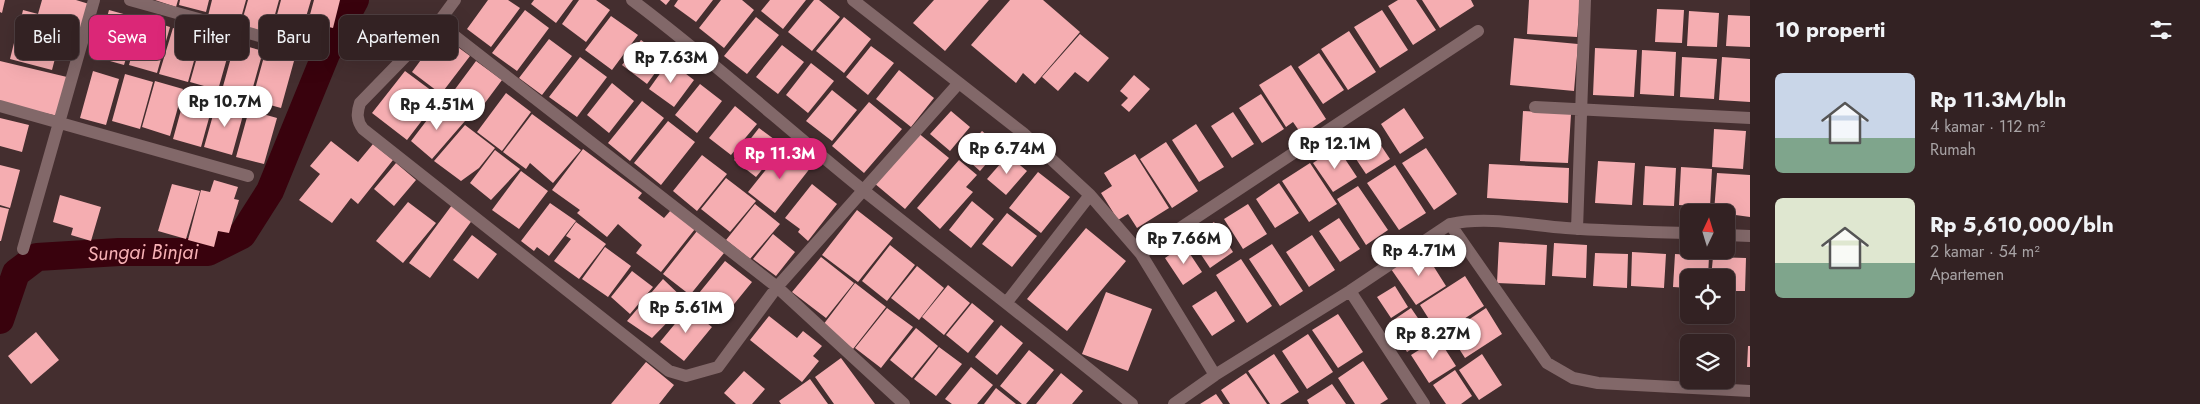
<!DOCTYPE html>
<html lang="id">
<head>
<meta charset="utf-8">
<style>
  body { margin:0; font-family:Jost,sans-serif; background:#3b2a2b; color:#f1f3f6; height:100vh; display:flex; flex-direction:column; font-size:19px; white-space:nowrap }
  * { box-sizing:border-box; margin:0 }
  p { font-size:16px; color:#a9a4a6 }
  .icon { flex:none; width:28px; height:28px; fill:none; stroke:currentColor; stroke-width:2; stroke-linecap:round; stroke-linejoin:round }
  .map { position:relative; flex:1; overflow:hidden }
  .details { display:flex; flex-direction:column; background:#332223; width:450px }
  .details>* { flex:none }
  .guide { position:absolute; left:15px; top:15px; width:475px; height:45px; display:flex; gap:10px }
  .needle { width:32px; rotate:4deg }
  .tools { position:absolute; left:1680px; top:204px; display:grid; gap:10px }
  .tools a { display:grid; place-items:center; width:55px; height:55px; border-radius:8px; background:#332223; box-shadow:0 5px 20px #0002,0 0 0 1px #4e3f41; font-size:25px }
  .price { position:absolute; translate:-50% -42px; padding:0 11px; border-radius:18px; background:#fff; color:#222; font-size:16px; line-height:32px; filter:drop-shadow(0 1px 2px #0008) }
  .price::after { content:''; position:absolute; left:50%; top:30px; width:15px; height:11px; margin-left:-8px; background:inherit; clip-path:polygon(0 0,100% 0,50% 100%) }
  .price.current { background:#db2777; color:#fff }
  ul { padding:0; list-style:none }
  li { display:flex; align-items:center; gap:15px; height:125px; padding:0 25px }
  li span { display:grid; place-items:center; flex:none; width:140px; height:100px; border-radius:8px; color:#555 }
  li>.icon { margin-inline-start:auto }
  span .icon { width:60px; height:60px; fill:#fffc; stroke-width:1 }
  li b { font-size:21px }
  h2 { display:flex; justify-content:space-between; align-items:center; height:60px; padding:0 25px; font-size:21px }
  .pill { padding:0 18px; border-radius:8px; background:#332223; box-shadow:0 5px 20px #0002,0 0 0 1px #4e3f41; font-size:18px; line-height:45px }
  .pill.current { background:#db2777; color:#fff }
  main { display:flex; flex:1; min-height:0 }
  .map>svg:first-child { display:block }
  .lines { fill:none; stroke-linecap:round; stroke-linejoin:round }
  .canal { stroke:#39020d; stroke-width:28 }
  .building { fill:#f5adb1 }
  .street { stroke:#826869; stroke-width:12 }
  .labels { text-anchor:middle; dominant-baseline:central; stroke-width:5; stroke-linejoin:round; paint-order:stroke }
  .water-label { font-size:20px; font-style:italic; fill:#f7b1b5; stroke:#231919 }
</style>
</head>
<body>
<main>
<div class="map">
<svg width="1750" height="404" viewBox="0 0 1750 404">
  <rect width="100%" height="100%" fill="#442e2f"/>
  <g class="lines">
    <path class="canal" id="s1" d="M0 320 16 273 37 257 119 252H208L242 235 270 191 326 54 355 0"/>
  </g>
  <path class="building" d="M0 0H5L2 13 0 12Z
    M42 0H76L89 4 83 28 63 23 58 42 18 32 23 10 38 14Z
    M155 0H178L176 7Z
    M180 0H209L206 12 179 5Z
    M212 0H246L239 25 208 16Z
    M248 0H279L269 36 240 28Z
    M281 0H311L298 44 271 37Z
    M314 0H340L333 28 308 22Z
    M488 0H508L520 8 491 47 467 29Z
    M534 0H573L556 23 531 4Z
    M579 0H596L610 10 586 42 562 24Z
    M660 0H670L666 5Z
    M678 0H713L696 22 674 6Z
    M721 0H742L754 10 724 48 699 28Z
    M770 0H806L783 29 761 11Z
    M814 0H819L840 17 812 51 788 32Z
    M934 0H989L945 51 913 23Z
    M1010 0H1043L1080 32 1035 84 1023 73 1016 83 971 45Z
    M1398 0H1416L1436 30 1413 45 1388 6Z
    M1422 0H1471L1474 6 1440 28Z
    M1529 0H1580L1577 37 1527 34Z
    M1657 9 1684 10 1682 43 1655 42Z
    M109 10 138 18 124 65 96 57Z
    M525 10 549 28 517 71 492 53Z
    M1382 10 1408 50 1380 68 1354 27Z
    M1689 11 1719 13 1717 47 1687 46Z
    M1728 15 1750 16V47L1726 46Z
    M611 16 638 35 612 70 585 50Z
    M756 17 779 35 747 74 724 56Z
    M844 17 871 39 844 73 816 51Z
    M142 18 170 27 157 73 129 65Z
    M173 28 201 36 188 82 159 74Z
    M1349 31 1376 72 1348 90 1321 49Z
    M440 34 470 56 441 94 412 72Z
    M1080 34 1109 58 1088 82 1075 72 1058 91 1042 77Z
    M16 35 58 47 52 70 10 59Z
    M203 36 231 44 218 90 190 82Z
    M1514 38 1578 44 1574 91 1510 85Z
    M549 39 572 56 542 95 519 78Z
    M641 40 666 58 647 84 622 65Z
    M235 43 263 51 250 98 222 90Z
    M782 45 804 62 778 94 756 77Z
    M871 46 894 63 868 95 846 77Z
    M1595 48 1637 50 1634 97 1593 95Z
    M1642 50 1676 52 1674 96 1640 94Z
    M265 53 294 61 281 108 252 100Z
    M1319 53 1344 90 1323 104 1298 67Z
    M580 57 607 77 577 117 549 97Z
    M1682 57 1717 59 1714 99 1680 97Z
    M1722 57 1750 59V102L1719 100Z
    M0 61 67 77 58 116 0 103Z
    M476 61 502 80 473 119 447 100Z
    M669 61 694 80 674 107 649 89Z
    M811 63 834 81 808 113 786 95Z
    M1291 65 1326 119 1302 135 1293 122 1286 127 1259 85Z
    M899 70 934 98 911 127 876 99Z
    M93 71 119 79 106 125 80 118Z
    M405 71 440 97 407 140 372 113Z
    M125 74 153 82 140 129 112 121Z
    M1134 75 1150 89 1129 112 1121 105 1128 98 1120 91Z
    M155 81 183 89 170 136 142 127Z
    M612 83 634 101 609 133 587 115Z
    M700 84 722 101 697 133 675 115Z
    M832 90 857 110 832 141 806 121Z
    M186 92 214 100 201 147 173 139Z
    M506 93 531 112 502 151 477 132Z
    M1261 94 1284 129 1262 143 1239 108Z
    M217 101 245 108 232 155 204 147Z
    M642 101 664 118 630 161 608 143Z
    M869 102 902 129 864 173 832 146Z
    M440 103 465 121 432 159 411 141Z
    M735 106 757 124 731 155 709 138Z
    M1404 108 1424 138 1400 154 1381 124Z
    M249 110 277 118 264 164 236 157Z
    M951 111 970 127 950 151 930 134Z
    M1523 111 1571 114 1568 163 1520 161Z
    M1233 112 1254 144 1232 158 1211 126Z
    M532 114 581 150 553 183 530 163 526 169 503 152Z
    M0 118 29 125 22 152 0 146Z
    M668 121 695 142 661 185 634 163Z
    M1196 124 1224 167 1199 182 1172 140Z
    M465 125 495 148 479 168 461 181 434 161Z
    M759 128 782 145 756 177 734 160Z
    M1370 129 1390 159 1366 174 1346 144Z
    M1714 129 1746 131 1743 169 1712 167Z
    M982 131 1001 147 980 171 961 154Z
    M917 132 949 158 905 209 874 183Z
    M331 141 358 162 373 144 393 160 358 204 351 198 332 223 299 200 320 174 310 166Z
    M1166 142 1198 191 1172 208 1140 159Z
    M785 146 811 167 775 213 748 192Z
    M1337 147 1357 177 1333 192 1313 163Z
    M1426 148 1457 194 1434 210 1402 163Z
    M583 149 642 193 638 198 664 218 671 210 695 229 661 272 636 253 642 245 618 224 607 237 577 213 580 210 552 190Z
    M495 150 520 169 491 200 470 183Z
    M1135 154 1169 208 1137 228 1128 214 1118 220 1101 193 1112 186 1104 173Z
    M702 155 727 174 697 211 673 191Z
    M1008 155 1027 171 1006 195 987 179Z
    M959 160 977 175 966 187 973 192 940 229 917 208Z
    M1598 161 1635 163 1632 205 1595 203Z
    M396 163 416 180 394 206 374 189Z
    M1310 163 1337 204 1309 222 1282 181Z
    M1489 164 1569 168 1568 203 1487 198Z
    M0 165 20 170 10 208 0 205Z
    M1395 165 1426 213 1399 230 1367 183Z
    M1645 166 1676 168 1674 206 1643 205Z
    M1681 167 1712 169 1710 207 1679 205Z
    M521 171 548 191 519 229 492 210Z
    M1038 172 1070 197 1041 233 1009 208Z
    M1717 173 1750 175V217L1714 212Z
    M726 178 756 201 730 232 701 209Z
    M214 180 238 187 234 199 239 200 229 233 218 231 214 247 188 240 201 190 210 192Z
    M1279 183 1299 213 1275 228 1256 199Z
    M172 184 200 191 186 239 158 231Z
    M812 184 837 204 808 241 798 232 800 229 785 218Z
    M1358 186 1388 230 1366 245 1337 199Z
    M60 195 101 207 91 241 71 235 73 228 53 222Z
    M972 201 994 219 971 248 949 230Z
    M408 202 436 223 403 263 376 241Z
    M550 203 576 221 549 256 537 247 534 251 521 241Z
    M755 204 780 224 750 259 726 240Z
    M1248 204 1267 234 1243 249 1224 219Z
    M452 205 473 219 430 278 409 263Z
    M0 207 9 209 1 241H0Z
    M857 210 893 238 858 282 822 255Z
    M1007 213 1037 236 1012 267 982 244Z
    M1339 218 1360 249 1340 262 1319 231Z
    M576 222 606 244 579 279 554 261 571 239 566 236Z
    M1214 222 1233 252 1210 268 1190 238Z
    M1086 228 1126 261 1067 331 1027 299Z
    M697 231 724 253 690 295 663 274Z
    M773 234 795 252 776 276 753 259Z
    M472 235 497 254 478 279 453 260Z
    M1312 235 1335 270 1309 287 1286 252Z
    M1499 242 1547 245 1545 285 1497 283Z
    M1554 243 1587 245 1586 278 1552 276Z
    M1272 244 1303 291 1280 306 1249 259Z
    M890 245 915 265 887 301 862 281Z
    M1184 245 1202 272 1183 285 1165 258Z
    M605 247 631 266 608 297 582 279Z
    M1422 248 1446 286 1416 305 1391 269Z
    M1632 252 1666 254 1664 288 1631 286Z
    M1595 253 1628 254 1627 288 1593 286Z
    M1675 254 1709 256 1708 278H1689V288L1673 287Z
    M821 257 854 283 826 318 792 292Z
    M1713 257 1746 258 1745 291H1726V278H1711Z
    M1241 259 1272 306 1247 323 1216 275Z
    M725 261 752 282 722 319 695 298Z
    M917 266 944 288 919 320 891 298Z
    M632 271 653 287 630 314 611 297Z
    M1465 276 1484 306 1439 335 1420 305Z
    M663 279 687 302 652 338 627 321Z
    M855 283 886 307 853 349 823 325Z
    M948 285 970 303 944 335 922 317Z
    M1395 286 1408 307 1391 318 1377 297Z
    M1216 291 1235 321 1212 336 1192 306Z
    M1106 292 1152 309 1128 371 1082 354Z
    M972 303 994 321 968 353 946 335Z
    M688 308 712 327 684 361 660 342Z
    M887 308 913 327 881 368 855 348Z
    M1411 308 1431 337 1407 352 1389 323Z
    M1486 308 1502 334 1465 358 1449 333Z
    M1338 314 1363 352 1338 368 1312 330Z
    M769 316 797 338 803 331 822 346 813 356 819 361 802 382 750 340Z
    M1001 325 1023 343 997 375 975 357Z
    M916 328 938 346 912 378 890 360Z
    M36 332 59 360 31 384 8 356Z
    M1308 334 1333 372 1307 389 1282 351Z
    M1438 338 1456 366 1429 383 1411 355Z
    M1748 346H1750V367H1747Z
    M939 347 962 364 936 396 914 379Z
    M1029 350 1054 370 1026 404H1022L1000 386Z
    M1274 354 1299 392 1280 404H1270L1248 371Z
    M1482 354 1502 385 1479 400 1459 370Z
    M841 358 875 404H834L815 377Z
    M1363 361 1388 399 1380 404H1355L1338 378Z
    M646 362 674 385 659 404H611Z
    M971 367 993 385 977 404H952L945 399Z
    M1455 370 1472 396 1461 404H1446L1433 385Z
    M744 371 765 389 752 404H736L724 393Z
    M1061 373 1083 391 1072 404H1036Z
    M1246 373 1267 404H1230L1221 390Z
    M810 379 828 404H781L779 401Z
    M1332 384 1346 404H1309L1307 400Z
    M996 388 1016 404H984Z
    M1216 394 1223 404H1200Z"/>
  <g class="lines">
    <path class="street" d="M130 0 306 49
      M455 0 438 23 360 103C357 112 356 120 363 129L669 371 686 376 718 367 777 287 958 84
      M632 0C712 60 785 127 863 190 952 261 1043 331 1132 404
      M853 0 1023 133 1090 195 1141 254 1215 375
      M438 23 777 287 904 404
      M0 106 248 176
      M1535 107 1750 118
      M1450 224 1547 363 1573 378 1598 383 1750 391
      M1577 229 1585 0
      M1726 235 1750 236
      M23 249 94 0
      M1141 254 1478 31
      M1350 291 1424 404
      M1007 302 1090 195
      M1174 404 1215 375 1350 291 1450 224C1487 216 1528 225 1566 228 1606 231 1648 232 1689 233"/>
  </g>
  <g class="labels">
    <g class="water-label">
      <text stroke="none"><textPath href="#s1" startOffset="182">Sungai Binjai</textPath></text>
    </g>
  </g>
</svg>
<div class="tools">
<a><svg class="needle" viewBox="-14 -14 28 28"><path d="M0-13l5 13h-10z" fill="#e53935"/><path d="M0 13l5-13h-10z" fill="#a9a4a6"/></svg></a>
<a><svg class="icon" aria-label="locate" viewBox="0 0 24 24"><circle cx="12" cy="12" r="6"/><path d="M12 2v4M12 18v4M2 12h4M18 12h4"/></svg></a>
<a><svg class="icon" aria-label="layers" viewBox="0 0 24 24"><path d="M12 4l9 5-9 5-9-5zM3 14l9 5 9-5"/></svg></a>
</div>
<b class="price" style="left:671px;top:84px">Rp 7.63M</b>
<b class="price" style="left:225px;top:128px">Rp 10.7M</b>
<b class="price" style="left:437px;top:131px">Rp 4.51M</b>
<b class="price" style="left:1335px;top:170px">Rp 12.1M</b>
<b class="price" style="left:1007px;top:175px">Rp 6.74M</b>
<b class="price current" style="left:780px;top:180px">Rp 11.3M</b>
<b class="price" style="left:1184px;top:265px">Rp 7.66M</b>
<b class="price" style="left:1419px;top:277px">Rp 4.71M</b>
<b class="price" style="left:686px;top:334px">Rp 5.61M</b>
<b class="price" style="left:1433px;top:360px">Rp 8.27M</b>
<div class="guide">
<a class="pill">Beli</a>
<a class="pill current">Sewa</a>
<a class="pill">Filter</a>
<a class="pill">Baru</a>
<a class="pill">Apartemen</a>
</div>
</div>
<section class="details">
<h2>10 properti<svg class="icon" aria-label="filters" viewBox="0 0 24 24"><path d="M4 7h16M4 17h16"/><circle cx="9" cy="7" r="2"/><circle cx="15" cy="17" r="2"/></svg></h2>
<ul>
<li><span style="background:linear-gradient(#c9d6e8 65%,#7fa58c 0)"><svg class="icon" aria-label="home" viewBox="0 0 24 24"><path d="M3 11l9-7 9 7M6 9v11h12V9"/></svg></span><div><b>Rp 11.3M/bln</b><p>4 kamar · 112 m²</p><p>Rumah</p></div></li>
<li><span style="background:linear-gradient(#dfe7d0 65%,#7fa58c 0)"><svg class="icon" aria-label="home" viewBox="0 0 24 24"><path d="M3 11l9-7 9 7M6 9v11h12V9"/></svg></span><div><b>Rp 5,610,000/bln</b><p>2 kamar · 54 m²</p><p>Apartemen</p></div></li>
</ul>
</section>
</main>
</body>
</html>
